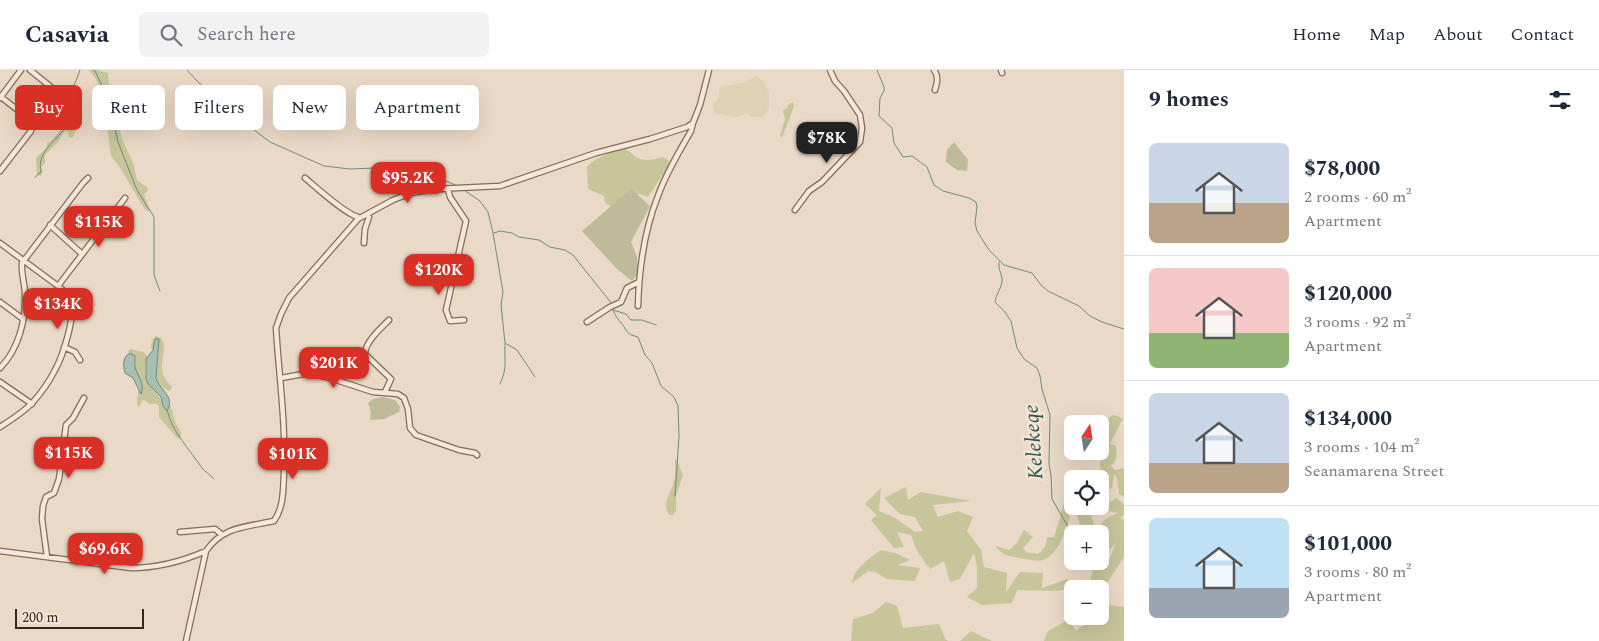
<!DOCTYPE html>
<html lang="en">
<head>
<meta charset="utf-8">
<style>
  body { margin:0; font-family:Spectral,serif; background:#f2f2f3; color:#1f2937; height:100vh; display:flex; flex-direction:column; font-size:19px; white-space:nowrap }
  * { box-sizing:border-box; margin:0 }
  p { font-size:16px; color:#747a83 }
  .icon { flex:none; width:28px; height:28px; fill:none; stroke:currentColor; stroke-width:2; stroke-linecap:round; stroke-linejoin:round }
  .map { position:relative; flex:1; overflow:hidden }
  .side { display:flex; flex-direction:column; background:#fff; width:475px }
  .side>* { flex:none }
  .top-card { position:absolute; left:15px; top:15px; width:475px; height:45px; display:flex; gap:10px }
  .needle { width:32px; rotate:12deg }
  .controls { position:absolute; left:1064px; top:345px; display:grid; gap:10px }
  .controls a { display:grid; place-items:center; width:45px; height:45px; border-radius:8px; background:#fff; box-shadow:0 5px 20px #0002; font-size:25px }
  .scale { position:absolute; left:15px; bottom:12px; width:129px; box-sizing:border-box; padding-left:5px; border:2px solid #352620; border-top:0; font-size:14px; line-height:18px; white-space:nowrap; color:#352620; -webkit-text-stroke:4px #f2e5d4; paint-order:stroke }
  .price { position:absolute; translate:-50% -42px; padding:0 11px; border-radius:10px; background:#d93025; color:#fff; font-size:16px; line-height:32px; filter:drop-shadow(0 1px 2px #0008) }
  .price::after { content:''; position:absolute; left:50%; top:30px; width:15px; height:11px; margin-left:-8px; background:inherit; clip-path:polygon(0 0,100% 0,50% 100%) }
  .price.active { background:#222; color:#fff }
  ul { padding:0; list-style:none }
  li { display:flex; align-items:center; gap:15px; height:125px; padding:0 25px }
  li+li { border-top:1px solid #e0e1e3 }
  li span { display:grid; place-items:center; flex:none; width:140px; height:100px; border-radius:8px; color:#555 }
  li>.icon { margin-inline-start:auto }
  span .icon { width:60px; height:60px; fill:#fffc; stroke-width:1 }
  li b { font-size:21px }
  h2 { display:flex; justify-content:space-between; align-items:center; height:60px; padding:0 25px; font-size:21px }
  .chip { padding:0 18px; border-radius:8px; background:#fff; box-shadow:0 5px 20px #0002; font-size:18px; line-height:45px }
  .chip.active { background:#d93025; color:#fff }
  header { display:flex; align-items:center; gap:30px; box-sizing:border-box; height:70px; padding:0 25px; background:#fff; border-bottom:1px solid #e0e1e3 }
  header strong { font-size:24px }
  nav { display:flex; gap:28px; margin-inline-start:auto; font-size:18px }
  .search { width:350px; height:45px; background:#f2f2f3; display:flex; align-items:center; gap:12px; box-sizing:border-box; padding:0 18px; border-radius:8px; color:#747a83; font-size:19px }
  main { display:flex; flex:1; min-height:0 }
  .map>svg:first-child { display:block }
  .farmland { fill:#dfd1b4 }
  .green { fill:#c7c59a }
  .cemetery { fill:#bdbb99 }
  .water { fill:#a7beb3; stroke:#6e8c7f }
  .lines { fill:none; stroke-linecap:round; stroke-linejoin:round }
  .stream { stroke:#6e8c7f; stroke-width:1 }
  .street-casing { stroke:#846b5d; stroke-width:7 }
  .street { stroke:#f6e8d8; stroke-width:4.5 }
  .labels { text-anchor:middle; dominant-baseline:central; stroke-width:5; stroke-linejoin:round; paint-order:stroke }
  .water-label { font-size:21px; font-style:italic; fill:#30544b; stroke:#f2e5d4 }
</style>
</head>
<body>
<header>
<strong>Casavia</strong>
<div class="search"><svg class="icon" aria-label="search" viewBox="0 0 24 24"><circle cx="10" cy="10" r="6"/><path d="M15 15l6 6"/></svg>Search here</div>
<nav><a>Home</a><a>Map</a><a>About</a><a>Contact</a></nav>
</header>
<main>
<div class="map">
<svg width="1124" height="571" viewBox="0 0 1124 571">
  <rect width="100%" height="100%" fill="#ead9c6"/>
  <path class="farmland" d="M757 6 764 12 769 24V38L763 47H751L748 43 736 47 714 43 713 34 718 29 720 17 743 13Z"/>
  <path class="green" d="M88 0H97L108 3 109 17 122 69 133 93 137 110 148 118 147 122 144 124 150 141H147L143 137 121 99 111 86 106 48 102 36V21L94 6Z
    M66 32 68 34V46L77 54 75 63 72 68 69 67 68 61 64 62 58 72 45 85V93L41 97 43 101 41 106 37 105 36 88 47 77V73L50 72C63 57 67 54 65 34Z
    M793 32 794 36 782 68 780 65 785 49 783 41 787 38 789 34Z
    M625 79C630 81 633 86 638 88 646 92 656 89 663 87L669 91 667 98 648 127 640 124 634 125 615 138 605 133 604 126 588 119 587 97C595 87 612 82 625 79Z
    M156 266 161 268C171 286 151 297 172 317L170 321C152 315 157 305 158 291 158 284 156 276 155 270L153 280 151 278 152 270Z
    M130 279 143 282 147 286C145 293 144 309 149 315 155 324 160 324 163 336L169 339 170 334 176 354 181 362V367L178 369 159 347V337L157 334H149L143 329 139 337 137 335 138 320 141 323C144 313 139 308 135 299 134 296 135 290 135 287L128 282Z
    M1113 345 1123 348 1110 374 1115 375C1118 384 1117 390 1111 396L1115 400 1124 398V427L1119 424 1117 408 1114 404 1112 418 1106 421 1107 410 1101 405 1100 394 1102 386 1099 382 1103 378 1100 377 1101 372 1100 360 1103 358V352Z
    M676 389 683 405 676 426V441L673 445H670C660 433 672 423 674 411 676 404 675 397 675 390Z
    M906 417 908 430 921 422 971 431 933 435 938 447 958 441 973 447 967 461 981 480 984 497 1007 503 1006 522 1020 502 1043 503 1042 518 1067 509 1072 517 1089 515 1093 499 1107 496 1116 473 1106 483 1100 484V464H1080L1081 459 1077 444 1090 443 1096 460 1105 449 1118 443 1089 436H1100V428L1111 432 1116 428 1124 434V445L1120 448 1124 450V487L1105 516 1054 521 1017 520 1012 533 982 535 967 527 977 518V497L974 483 960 509 950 512 944 491 930 499 917 481 911 465 897 462 904 477 894 478 871 450 877 445 865 434 881 418 879 441 895 448 915 462 923 461 915 447 900 444 884 428Z
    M1063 434 1070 447C1065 461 1059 484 1043 490 1036 492 1026 489 1019 488 1005 484 1006 488 995 476L1009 480 1017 473 1024 460 1033 467 1023 478 1026 482 1038 484 1045 477 1047 467H1054L1059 452Z
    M881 480 898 484 910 490 897 495 920 498 915 511 887 509 875 502 868 501 852 513C854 498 870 488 881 480Z
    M886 532 897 536 903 558 939 554 945 568 948 571H851L853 549 873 543Z
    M1108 535 1124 537V571H1044L1047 562 1069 549 1076 561 1094 546H1100V541Z
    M971 561 992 571H960Z"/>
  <path class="cemetery" d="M954 72 968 90 967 101 957 100 946 92 947 80Z
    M631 119 650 136 631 172 637 187 638 204 632 211 616 198 582 161Z
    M383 327 395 330 400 337 399 342 384 349 370 350 371 343 368 333 373 329Z"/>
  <path class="water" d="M155 269H159L156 308C159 320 176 326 167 341L163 336 161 327 148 314 146 309V289L153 280Z
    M130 283 135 286C135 291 134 296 136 300 139 308 145 315 141 324L133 308 125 303C123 296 122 287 130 283Z"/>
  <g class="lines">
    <path class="stream" d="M93 0 95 1 109 31 118 72 137 120 154 147V205L160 221
      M187 0 196 10 233 44 270 72 324 96 350 99 399 97 418 100 458 116
      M877 0 884 17V21L880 28 879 46 892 58 894 73 903 87 912 86 927 97 934 115 943 121 969 128 976 132 977 137 975 153 977 161 989 180 1004 195 1032 203 1041 215 1048 221 1079 236 1090 246 1102 252 1124 259
      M35 107 41 102C36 81 58 70 68 54L67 28 76 11 80 0
      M464 120 480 131 488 142 493 163 503 222 501 235 505 273 517 280 535 307
      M494 163 500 161 512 163 519 167 539 170 550 177 565 180 573 185 612 234
      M999 192C998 201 1003 205 1002 212 1001 219 996 224 995 232L1005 242 1011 251 1017 278 1024 289 1037 298 1040 306 1042 319 1050 345 1049 394 1051 405 1052 429 1070 460 1072 467 1071 474
      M613 240C615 246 618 249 622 254 628 262 626 264 638 267L645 285 652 293 661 316 674 327 678 336 679 366 675 426
      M613 240 626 244 631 250H642L656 255
      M500 314C508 296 504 292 505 274
      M167 340C172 362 190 380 202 398 205 402 210 404 214 409"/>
    <defs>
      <path id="street" d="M30 0 56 21
        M934 0C939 6 937 13 935 20
        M1001 0 1002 3
        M0 28 21 0
        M0 101 31 61 32 55 28 48 1 27
        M305 108C316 117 345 144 358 147V149
        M448 119 450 127 466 151 446 240 450 251 464 250
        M795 140 809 121 822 112 860 72 862 58 860 45 844 21 835 11 830 0
        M50 155 82 184
        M0 173 58 216C63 220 68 224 71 230 76 245 63 286 55 300 49 312 42 322 33 332 24 342 11 350 0 357
        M364 173 365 159 369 147 367 145
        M58 216 125 128
        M0 232 23 249
        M638 236C639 199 644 161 658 126 666 103 679 82 691 61L693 53
        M587 252 610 237 621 232 627 218 639 212
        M64 277 75 282 80 290
        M0 298C18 280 26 251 25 225 25 214 21 204 22 193L83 113 88 108
        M281 308 309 303 330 308 373 322 398 324 404 328 408 339 410 358 416 365 459 380 475 383 477 385
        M0 312 32 334
        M385 322 391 309 365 284C365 272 381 258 389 250
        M180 462 215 459 221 464
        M0 481 131 498C156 498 183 491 206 481
        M47 487 42 449 43 436 46 427 54 423 59 409 66 355 73 348 84 328
        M186 571 206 481C223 456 247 457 274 451 284 437 283 419 284 403 286 354 279 306 276 258L281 244 289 228 358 149 393 130 411 123 436 119 500 116 596 83 650 69 687 57 693 53 700 35 709 0"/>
    </defs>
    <use href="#street" class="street-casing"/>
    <use href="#street" class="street"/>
  </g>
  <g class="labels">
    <g class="water-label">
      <text transform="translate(1034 372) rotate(-94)">Kelekeqe</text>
    </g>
  </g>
</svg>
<div class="controls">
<a><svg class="needle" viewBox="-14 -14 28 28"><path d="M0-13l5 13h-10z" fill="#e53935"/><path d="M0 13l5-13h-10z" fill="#747a83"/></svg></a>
<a><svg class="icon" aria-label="locate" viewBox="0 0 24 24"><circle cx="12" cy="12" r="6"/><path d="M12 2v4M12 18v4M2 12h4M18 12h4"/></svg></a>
<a>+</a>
<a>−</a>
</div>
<div class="scale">200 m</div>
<b class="price active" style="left:827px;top:94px">$78K</b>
<b class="price" style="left:408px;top:134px">$95.2K</b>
<b class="price" style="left:99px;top:178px">$115K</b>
<b class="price" style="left:439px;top:226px">$120K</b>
<b class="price" style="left:58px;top:260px">$134K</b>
<b class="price" style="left:334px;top:319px">$201K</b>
<b class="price" style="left:69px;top:409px">$115K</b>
<b class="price" style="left:293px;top:410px">$101K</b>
<b class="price" style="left:105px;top:505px">$69.6K</b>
<div class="top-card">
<a class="chip active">Buy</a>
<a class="chip">Rent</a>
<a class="chip">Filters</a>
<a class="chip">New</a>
<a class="chip">Apartment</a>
</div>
</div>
<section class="side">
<h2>9 homes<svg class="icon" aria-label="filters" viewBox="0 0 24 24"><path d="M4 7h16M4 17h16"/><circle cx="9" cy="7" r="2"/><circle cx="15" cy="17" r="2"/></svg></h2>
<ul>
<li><span style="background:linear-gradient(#c9d6e8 60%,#b9a48a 0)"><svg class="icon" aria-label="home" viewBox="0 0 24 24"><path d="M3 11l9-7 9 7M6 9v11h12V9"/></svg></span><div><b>$78,000</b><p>2 rooms · 60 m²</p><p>Apartment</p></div></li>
<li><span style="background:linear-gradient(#f6c9c9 65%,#8fb573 0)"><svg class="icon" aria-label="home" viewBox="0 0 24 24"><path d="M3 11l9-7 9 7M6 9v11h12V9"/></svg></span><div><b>$120,000</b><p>3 rooms · 92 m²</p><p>Apartment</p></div></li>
<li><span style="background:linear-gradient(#c9d6e8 70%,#b9a48a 0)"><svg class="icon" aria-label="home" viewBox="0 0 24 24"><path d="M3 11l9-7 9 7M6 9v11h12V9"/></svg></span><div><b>$134,000</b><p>3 rooms · 104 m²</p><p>Seanamarena Street</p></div></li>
<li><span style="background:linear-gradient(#bfe0f5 70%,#9aa5b1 0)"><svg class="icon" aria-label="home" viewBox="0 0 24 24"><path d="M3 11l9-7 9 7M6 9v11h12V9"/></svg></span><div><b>$101,000</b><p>3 rooms · 80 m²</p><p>Apartment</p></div></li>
</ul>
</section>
</main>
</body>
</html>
